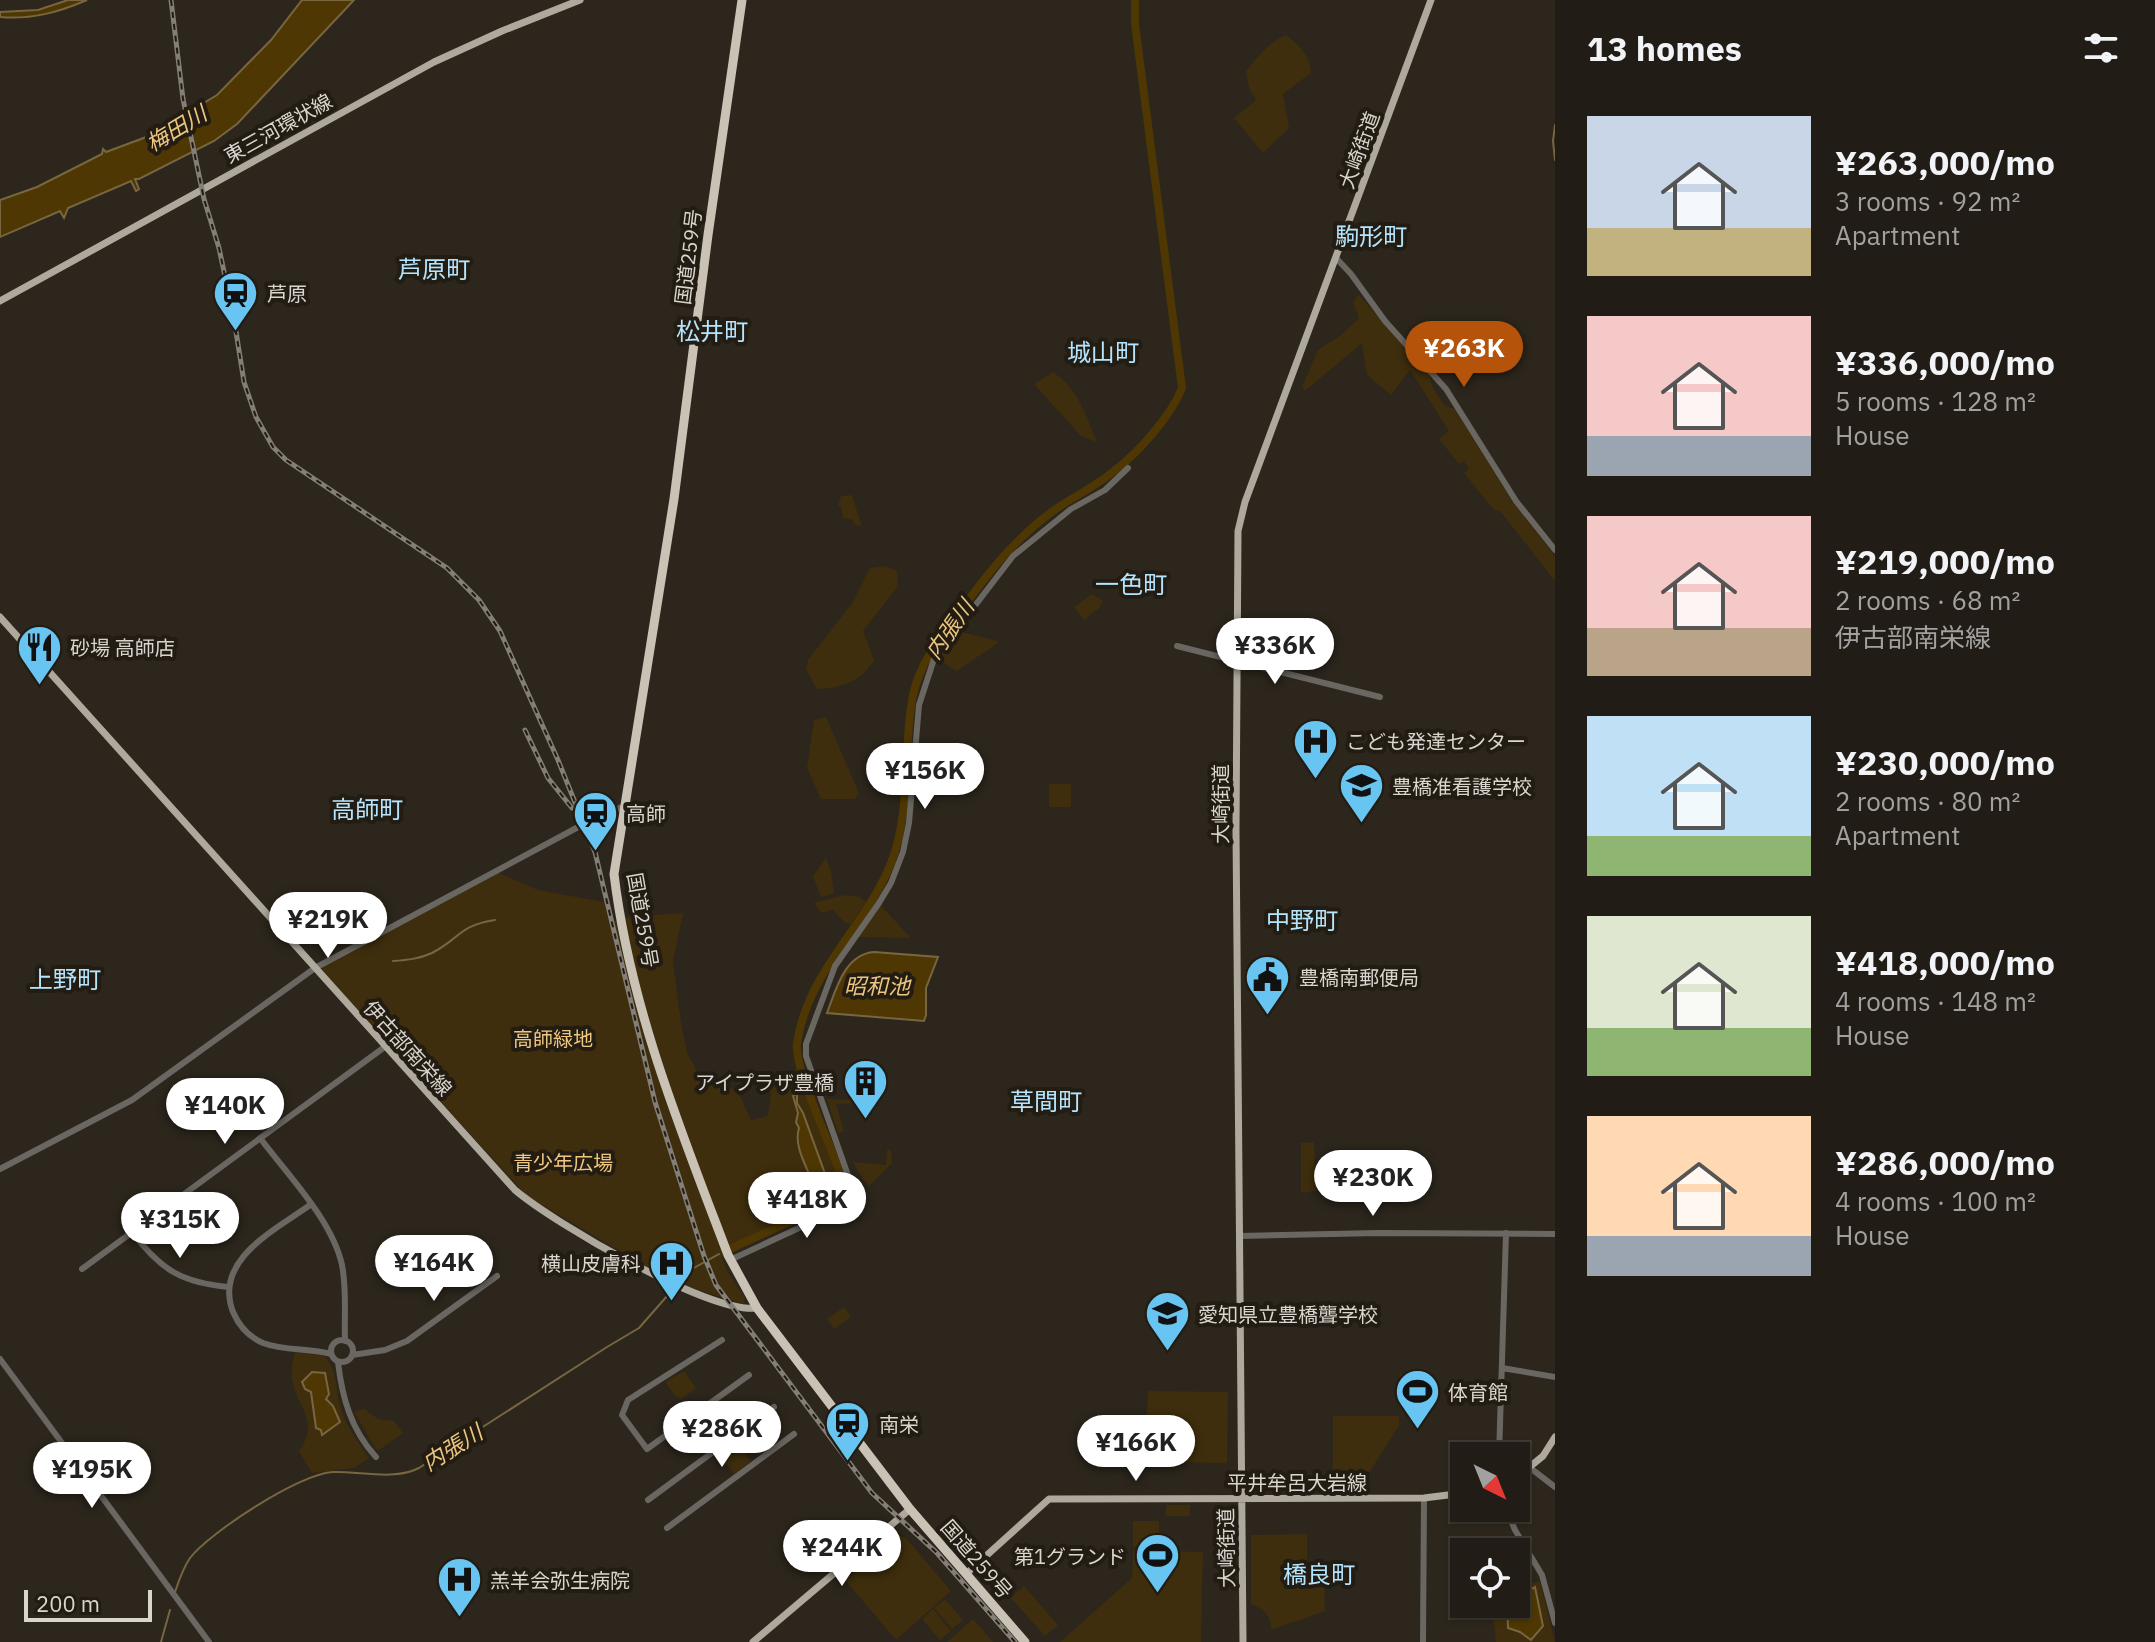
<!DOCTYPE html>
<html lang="en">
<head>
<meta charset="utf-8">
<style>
  body { margin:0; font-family:"IBM Plex Sans","Noto Sans JP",sans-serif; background:#2d2922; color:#f1f3f6; height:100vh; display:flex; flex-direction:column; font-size:30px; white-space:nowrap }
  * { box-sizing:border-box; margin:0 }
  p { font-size:26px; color:#a2a1a0 }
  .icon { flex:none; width:44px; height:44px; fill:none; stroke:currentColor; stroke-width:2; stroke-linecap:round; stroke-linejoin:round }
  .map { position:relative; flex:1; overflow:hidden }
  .drawer { display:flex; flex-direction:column; background:#211c15; width:600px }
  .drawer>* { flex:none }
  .needle { width:52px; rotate:137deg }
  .fabs { position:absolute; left:1450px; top:1442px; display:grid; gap:16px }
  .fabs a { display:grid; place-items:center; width:80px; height:80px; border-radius:0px; background:#211c15; box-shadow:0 2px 6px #0004,0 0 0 2px #3e3a34; font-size:40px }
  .scale { position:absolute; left:24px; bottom:20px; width:128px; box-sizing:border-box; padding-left:8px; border:4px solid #d9d5cf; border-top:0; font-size:22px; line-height:28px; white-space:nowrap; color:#d9d5cf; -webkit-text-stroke:6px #221c13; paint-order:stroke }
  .price { position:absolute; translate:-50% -68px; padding:0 18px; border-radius:28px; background:#fff; color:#222; font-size:26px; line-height:52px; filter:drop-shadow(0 2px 4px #0008) }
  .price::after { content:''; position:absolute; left:50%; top:48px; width:24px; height:18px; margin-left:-12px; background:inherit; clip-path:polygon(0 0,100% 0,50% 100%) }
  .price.current { background:#b45309; color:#fff }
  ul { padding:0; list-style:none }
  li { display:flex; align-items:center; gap:24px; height:200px; padding:0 32px }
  li span { display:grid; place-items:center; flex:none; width:224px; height:160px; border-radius:0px; color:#555 }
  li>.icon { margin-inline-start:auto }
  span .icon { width:96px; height:96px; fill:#fffc; stroke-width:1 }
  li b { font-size:34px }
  h2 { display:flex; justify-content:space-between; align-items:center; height:96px; padding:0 32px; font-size:34px }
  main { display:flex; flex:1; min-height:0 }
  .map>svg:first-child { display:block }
  .green { fill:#3e2e0d }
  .water { fill:#4e3703; stroke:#786640; stroke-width:2 }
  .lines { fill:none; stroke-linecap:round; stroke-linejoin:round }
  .stream { stroke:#786640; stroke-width:2 }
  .river { stroke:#4e3703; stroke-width:8 }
  .minor { stroke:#6a6762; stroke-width:6 }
  .major { stroke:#aea89d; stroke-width:7 }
  .highway { stroke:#c9c2b5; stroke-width:9 }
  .rail-casing { stroke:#837e76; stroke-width:5 }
  .rail { stroke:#221c13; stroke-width:2; stroke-dasharray:6; stroke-linecap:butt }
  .labels { text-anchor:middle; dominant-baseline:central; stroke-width:8; stroke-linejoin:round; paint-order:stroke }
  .street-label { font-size:20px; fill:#d9d5cf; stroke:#221c13 }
  .poi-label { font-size:20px; fill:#d9d5cf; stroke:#221c13; text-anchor:start }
  .park-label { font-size:20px; fill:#efc77f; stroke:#221c13 }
  .water-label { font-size:22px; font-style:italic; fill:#edc67e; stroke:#221c13 }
  .quarter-label { font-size:24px; fill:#b5e4fd; stroke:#221c13 }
</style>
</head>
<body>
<main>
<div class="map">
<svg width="1555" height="1642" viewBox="0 0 1555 1642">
  <rect width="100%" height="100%" fill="#2c261c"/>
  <path class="green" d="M1286 35C1299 45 1311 56 1311 73L1283 94 1289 128 1263 153 1234 118 1256 100 1249 88 1246 71C1258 56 1268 43 1286 35Z
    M1359 295 1429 374 1432 386 1445 406 1455 409 1512 501 1555 556V581L1500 511 1494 510 1464 473 1469 469 1464 461 1459 464 1439 439 1449 431 1410 370 1391 395 1367 375 1362 343 1305 391 1302 387 1318 350 1341 335 1359 318 1353 302Z
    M1053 372C1077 387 1087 417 1097 442L1081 436 1034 384Z
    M852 495 862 527 854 524 853 520 843 518 841 506H838L841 496Z
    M884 566 897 571 898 586 863 631 874 660C861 682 841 688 817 689L806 669 808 660 853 602 870 568Z
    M1092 594 1103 601 1099 608 1084 620 1074 607Z
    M957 631 998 641V643L957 671 940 661V657Z
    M826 717 859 793 855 799H821L807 768 814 720Z
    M1049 784H1071V807H1049Z
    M826 858 831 871 834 893 821 897 813 876Z
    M499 873 538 890 604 902 609 923 626 917 683 913 673 962 682 1030 688 1055 699 1075 731 1088 741 1098 751 1120 768 1116 771 1094 769 1089 777 1080 796 1069 809 1095 814 1094 849 1195 847 1198 722 1257 727 1271 745 1298 744 1304 695 1289 652 1270 527 1196 321 971 324 966Z
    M844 895 860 897 866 902 851 924 845 923 833 910 821 913 814 903Z
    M879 906H881L911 938 857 937Z
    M827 1099 857 1100V1103L836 1104 844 1132 838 1133Z
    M1314 1142 1316 1191 1301 1193V1143Z
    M887 1150H891L892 1163 869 1186 862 1178 853 1162 886 1165Z
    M844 1307 851 1317 834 1329 827 1319Z
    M295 1352 325 1356C339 1373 335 1391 342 1412 348 1429 359 1443 369 1458L354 1468 312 1473 299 1451C321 1420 296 1407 292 1378 291 1370 293 1360 295 1352Z
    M684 1371 696 1388 681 1399 676 1397 665 1382Z
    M1400 1374H1430L1429 1386H1400Z
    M1148 1391 1228 1392 1227 1463 1165 1462 1161 1446 1154 1445 1146 1434Z
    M364 1409 378 1419 394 1421 403 1433 379 1450 376 1449 354 1412Z
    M1333 1416H1399V1426L1363 1482V1492H1333Z
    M736 1441 751 1461 734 1474 727 1464 723 1467 715 1456Z
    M1166 1505H1190V1516H1166Z
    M1133 1521H1159V1547H1133Z
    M1307 1534V1583L1324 1582 1325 1611 1271 1630C1272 1616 1264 1609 1251 1604V1535Z
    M900 1536 906 1538 951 1591 896 1640 845 1580Z
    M1133 1550 1203 1552 1201 1642H1060L1132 1578Z
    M1540 1582 1555 1642H1496L1492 1604H1516V1586Z
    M1024 1586 1058 1625 1045 1636 1011 1598Z
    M945 1599 963 1620 952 1629 934 1608Z
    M933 1609 951 1631 940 1640 922 1619Z
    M973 1619 993 1642H947Z"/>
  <path class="water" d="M68 0H87C59 12 31 20 0 17V12L38 10Z
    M302 0H354L237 124 214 141 139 179H135L139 189 136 191 131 181 68 208 64 218 60 211 0 237V200L37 187 102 154 103 149 106 152 149 136 217 95 271 40Z
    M874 952 938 957 926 988V1015L924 1021 827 1013C836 989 845 954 874 952Z
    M800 1091 797 1095V1103L803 1113 828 1182 824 1192 807 1201 811 1210 804 1212 801 1201 811 1193 814 1186C808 1168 793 1147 799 1128L796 1122 798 1113 793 1096Z
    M312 1372 325 1373 329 1394 326 1399 333 1406 340 1422 322 1435 321 1430 316 1428 311 1392 305 1389 302 1382Z
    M1535 1587 1543 1626 1531 1640 1520 1632 1508 1628 1507 1604H1516V1597Z"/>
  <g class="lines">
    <path class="stream" d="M1555 125 1553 141 1555 160
      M393 961C407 960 419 959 432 953 459 939 460 925 495 920
      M770 1218 800 1203
      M679 1282 692 1269 719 1254
      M175 1592C179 1580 183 1568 190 1558 210 1532 301 1473 333 1472 360 1471 393 1481 419 1468L607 1347 639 1328 675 1287
      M161 1642 170 1610"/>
    <path class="river" d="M730 1249 826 1205C833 1200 839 1195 840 1186 842 1176 837 1166 834 1157 825 1132 794 1066 797 1043 808 970 866 927 891 863 912 810 902 750 913 695 920 664 937 642 956 617 985 577 1013 540 1053 511 1073 497 1096 486 1114 471 1139 452 1171 416 1182 388L1135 24V0"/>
    <path class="minor" d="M1337 259 1351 274 1385 321 1446 389 1516 501 1555 550
      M1177 646 1380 697
      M260 1138C288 1175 332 1220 342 1265 347 1290 344 1316 345 1341
      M0 1169 132 1100 315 968 582 825 624 806
      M310 1205C275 1230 213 1260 233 1312 239 1326 249 1337 263 1343 284 1351 309 1348 331 1354
      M132 1232C161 1270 182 1283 229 1287
      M1240 1236 1379 1233 1555 1234
      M730 1260 857 1201 806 1056V1044L835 966 879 903 891 883 903 852 909 823 919 705 934 659 1013 556 1071 509 1105 490 1128 468
      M82 1269 386 1046
      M722 1340 628 1400 622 1415 647 1449 749 1375
      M331 1351a11 11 0 1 1 22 0a11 11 0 1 1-22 0Z
      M352 1355 385 1350 407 1341 497 1276
      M0 1359 209 1642
      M338 1362C342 1397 351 1430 376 1457
      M1502 1368 1555 1377
      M1499 1445 1515 1456
      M1499 1456 1506 1233
      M1516 1457 1555 1487
      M648 1500 774 1407
      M1506 1508 1515 1530 1542 1575 1555 1623
      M667 1528 794 1434
      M1423 1642 1424 1498"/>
    <path class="major" d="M0 301 434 62 502 31 580 0
      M0 617 515 1190C554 1223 709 1314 757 1308
      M1516 1478 1543 1456 1555 1437
      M966 1574 1049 1499 1424 1498 1464 1493
      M753 1642 910 1509
      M1243 1642 1236 831 1238 531 1245 502 1431 0"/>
    <path class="highway" d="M742 0 708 235 674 499 614 874C630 1007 681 1131 728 1255L757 1308 910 1509 1025 1642"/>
    <defs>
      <path id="rail" d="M171 0 183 99 204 199 219 248 234 319 244 382 256 417 273 447 286 460 447 568 479 600 500 631 558 760 595 852 655 1102 704 1256 716 1285 872 1493 937 1553 1015 1642
        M525 730 548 778 572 808"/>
    </defs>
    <use href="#rail" class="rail-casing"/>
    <use href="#rail" class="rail"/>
  </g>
  <defs>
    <symbol id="station-pin" viewBox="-11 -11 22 30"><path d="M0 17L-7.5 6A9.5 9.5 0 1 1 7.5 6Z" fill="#68c4f0" stroke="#221c13"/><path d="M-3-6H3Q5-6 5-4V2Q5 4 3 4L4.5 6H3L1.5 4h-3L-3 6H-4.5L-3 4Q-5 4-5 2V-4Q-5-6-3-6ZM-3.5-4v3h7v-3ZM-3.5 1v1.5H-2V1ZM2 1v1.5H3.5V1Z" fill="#111"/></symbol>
    <symbol id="restaurant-pin" viewBox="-11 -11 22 30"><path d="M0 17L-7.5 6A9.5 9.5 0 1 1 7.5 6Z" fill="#68c4f0" stroke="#221c13"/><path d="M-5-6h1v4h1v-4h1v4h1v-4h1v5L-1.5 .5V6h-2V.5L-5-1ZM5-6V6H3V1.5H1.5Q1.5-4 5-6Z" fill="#111"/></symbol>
    <symbol id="hospital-pin" viewBox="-11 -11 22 30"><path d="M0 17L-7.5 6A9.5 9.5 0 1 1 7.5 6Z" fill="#68c4f0" stroke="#221c13"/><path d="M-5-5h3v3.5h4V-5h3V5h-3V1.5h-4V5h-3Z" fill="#111"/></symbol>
    <symbol id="university-pin" viewBox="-11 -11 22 30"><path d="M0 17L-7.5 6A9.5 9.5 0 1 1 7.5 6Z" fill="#68c4f0" stroke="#221c13"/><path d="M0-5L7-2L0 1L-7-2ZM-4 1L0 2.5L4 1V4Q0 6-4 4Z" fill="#111"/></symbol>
    <symbol id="civic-pin" viewBox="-11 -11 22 30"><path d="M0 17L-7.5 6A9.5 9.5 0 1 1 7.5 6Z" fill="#68c4f0" stroke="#221c13"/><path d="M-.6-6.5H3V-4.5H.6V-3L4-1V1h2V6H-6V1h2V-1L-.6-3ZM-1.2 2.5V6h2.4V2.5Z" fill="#111"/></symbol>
    <symbol id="building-pin" viewBox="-11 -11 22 30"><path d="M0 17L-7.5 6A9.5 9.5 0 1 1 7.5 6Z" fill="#68c4f0" stroke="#221c13"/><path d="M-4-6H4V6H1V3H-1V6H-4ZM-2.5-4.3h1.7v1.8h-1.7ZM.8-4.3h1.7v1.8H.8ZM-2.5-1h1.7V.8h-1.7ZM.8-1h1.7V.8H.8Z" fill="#111"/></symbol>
    <symbol id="school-pin" viewBox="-11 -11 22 30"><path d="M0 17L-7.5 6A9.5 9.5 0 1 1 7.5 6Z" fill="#68c4f0" stroke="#221c13"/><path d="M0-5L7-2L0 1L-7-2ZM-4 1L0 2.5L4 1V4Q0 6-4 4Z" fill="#111"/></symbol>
    <symbol id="stadium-pin" viewBox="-11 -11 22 30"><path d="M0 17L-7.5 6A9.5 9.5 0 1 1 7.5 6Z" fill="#68c4f0" stroke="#221c13"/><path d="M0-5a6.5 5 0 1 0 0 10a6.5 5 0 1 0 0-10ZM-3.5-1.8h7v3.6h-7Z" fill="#111"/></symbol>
  </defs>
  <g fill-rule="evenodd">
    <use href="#station-pin" x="210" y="268" width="51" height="69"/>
    <use href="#restaurant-pin" x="14" y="622" width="51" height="69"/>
    <use href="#hospital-pin" x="1290" y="716" width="51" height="69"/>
    <use href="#university-pin" x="1336" y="760" width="51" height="69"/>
    <use href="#station-pin" x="570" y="788" width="51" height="69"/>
    <use href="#civic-pin" x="1242" y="952" width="51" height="69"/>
    <use href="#building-pin" x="840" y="1056" width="51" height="69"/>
    <use href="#hospital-pin" x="646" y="1238" width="51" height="69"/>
    <use href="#school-pin" x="1142" y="1288" width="51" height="69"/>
    <use href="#stadium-pin" x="1392" y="1366" width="51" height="69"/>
    <use href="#station-pin" x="822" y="1398" width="51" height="69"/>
    <use href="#stadium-pin" x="1132" y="1530" width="51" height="69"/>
    <use href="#hospital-pin" x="434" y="1554" width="51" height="69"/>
  </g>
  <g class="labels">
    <g class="street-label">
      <text transform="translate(278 128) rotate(-29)">東三河環状線</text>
      <text transform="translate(1359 150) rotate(-70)">大崎街道</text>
      <text transform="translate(688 257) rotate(-83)">国道259号</text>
      <text transform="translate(1220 804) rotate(-90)">大崎街道</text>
      <text transform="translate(643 920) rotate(80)">国道259号</text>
      <text transform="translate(408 1048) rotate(48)">伊古部南栄線</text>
      <text x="1297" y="1482">平井牟呂大岩線</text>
      <text transform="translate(1226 1548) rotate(-91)">大崎街道</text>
      <text transform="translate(977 1559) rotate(49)">国道259号</text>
    </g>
    <g class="poi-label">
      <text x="267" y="293">芦原</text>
      <text x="70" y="647">砂場 高師店</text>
      <text x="1346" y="741">こども発達センター</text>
      <text x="1392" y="786">豊橋准看護学校</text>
      <text x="626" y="813">高師</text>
      <text x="1299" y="977">豊橋南郵便局</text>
      <text x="834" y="1082" text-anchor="end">アイプラザ豊橋</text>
      <text x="641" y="1263" text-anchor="end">横山皮膚科</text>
      <text x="1198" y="1314">愛知県立豊橋聾学校</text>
      <text x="1448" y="1392">体育館</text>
      <text x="879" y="1424">南栄</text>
      <text x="1126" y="1556" text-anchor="end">第1グランド</text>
      <text x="490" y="1580">羔羊会弥生病院</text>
    </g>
    <g class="park-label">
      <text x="553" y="1038">高師緑地</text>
      <text x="563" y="1162">青少年広場</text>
    </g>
    <g class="water-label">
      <text transform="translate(176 128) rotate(-31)">梅田川</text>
      <text transform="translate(949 629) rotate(-55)">内張川</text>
      <text x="877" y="985">昭和池</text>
      <text transform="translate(452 1447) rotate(-32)">内張川</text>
    </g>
    <g class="quarter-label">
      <text x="1371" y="236">駒形町</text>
      <text x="434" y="269">芦原町</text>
      <text x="712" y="331">松井町</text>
      <text x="1103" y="352">城山町</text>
      <text x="1131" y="584">一色町</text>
      <text x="367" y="809">高師町</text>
      <text x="1302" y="920">中野町</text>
      <text x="65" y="979">上野町</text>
      <text x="1046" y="1101">草間町</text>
      <text x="1319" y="1574">橋良町</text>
    </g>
  </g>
</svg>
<div class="fabs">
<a><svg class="needle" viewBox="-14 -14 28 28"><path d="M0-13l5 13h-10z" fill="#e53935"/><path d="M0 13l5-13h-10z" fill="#a2a1a0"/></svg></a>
<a><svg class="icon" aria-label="locate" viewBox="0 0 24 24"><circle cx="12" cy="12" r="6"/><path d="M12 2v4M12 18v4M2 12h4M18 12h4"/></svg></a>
</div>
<div class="scale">200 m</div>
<b class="price current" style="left:1464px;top:389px">¥263K</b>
<b class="price" style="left:1275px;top:686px">¥336K</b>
<b class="price" style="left:925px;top:811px">¥156K</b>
<b class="price" style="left:328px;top:960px">¥219K</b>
<b class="price" style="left:225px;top:1146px">¥140K</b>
<b class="price" style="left:1373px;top:1218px">¥230K</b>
<b class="price" style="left:807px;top:1240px">¥418K</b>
<b class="price" style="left:180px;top:1260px">¥315K</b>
<b class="price" style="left:434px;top:1303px">¥164K</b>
<b class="price" style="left:722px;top:1469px">¥286K</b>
<b class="price" style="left:1136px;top:1483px">¥166K</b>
<b class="price" style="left:92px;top:1510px">¥195K</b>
<b class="price" style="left:842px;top:1588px">¥244K</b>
</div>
<section class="drawer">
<h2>13 homes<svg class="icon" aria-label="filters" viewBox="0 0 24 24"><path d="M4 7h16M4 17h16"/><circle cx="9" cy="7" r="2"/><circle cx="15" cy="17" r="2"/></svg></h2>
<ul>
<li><span style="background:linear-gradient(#c9d6e8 70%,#c2b280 0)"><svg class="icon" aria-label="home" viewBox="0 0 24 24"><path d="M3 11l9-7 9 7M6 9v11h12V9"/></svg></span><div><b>¥263,000/mo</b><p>3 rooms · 92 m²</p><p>Apartment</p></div></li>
<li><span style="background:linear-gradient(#f6c9c9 75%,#9aa5b1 0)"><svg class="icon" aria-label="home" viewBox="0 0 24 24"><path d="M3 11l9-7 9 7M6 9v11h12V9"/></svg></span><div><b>¥336,000/mo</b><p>5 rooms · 128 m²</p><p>House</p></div></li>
<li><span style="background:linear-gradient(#f6c9c9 70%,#b9a48a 0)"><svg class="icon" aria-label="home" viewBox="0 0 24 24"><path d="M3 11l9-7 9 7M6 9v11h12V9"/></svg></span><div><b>¥219,000/mo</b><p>2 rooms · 68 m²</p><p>伊古部南栄線</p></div></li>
<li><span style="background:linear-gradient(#bfe0f5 75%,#8fb573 0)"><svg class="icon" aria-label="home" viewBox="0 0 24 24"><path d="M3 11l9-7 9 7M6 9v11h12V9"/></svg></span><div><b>¥230,000/mo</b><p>2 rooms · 80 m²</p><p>Apartment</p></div></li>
<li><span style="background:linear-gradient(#dfe7d0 70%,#8fb573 0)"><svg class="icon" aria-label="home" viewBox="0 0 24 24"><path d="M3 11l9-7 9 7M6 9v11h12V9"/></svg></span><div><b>¥418,000/mo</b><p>4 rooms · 148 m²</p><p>House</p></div></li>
<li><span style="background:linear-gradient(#ffd9b3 75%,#9aa5b1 0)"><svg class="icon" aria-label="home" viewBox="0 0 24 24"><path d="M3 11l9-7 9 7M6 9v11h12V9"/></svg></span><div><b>¥286,000/mo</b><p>4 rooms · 100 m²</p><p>House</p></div></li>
</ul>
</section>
</main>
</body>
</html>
